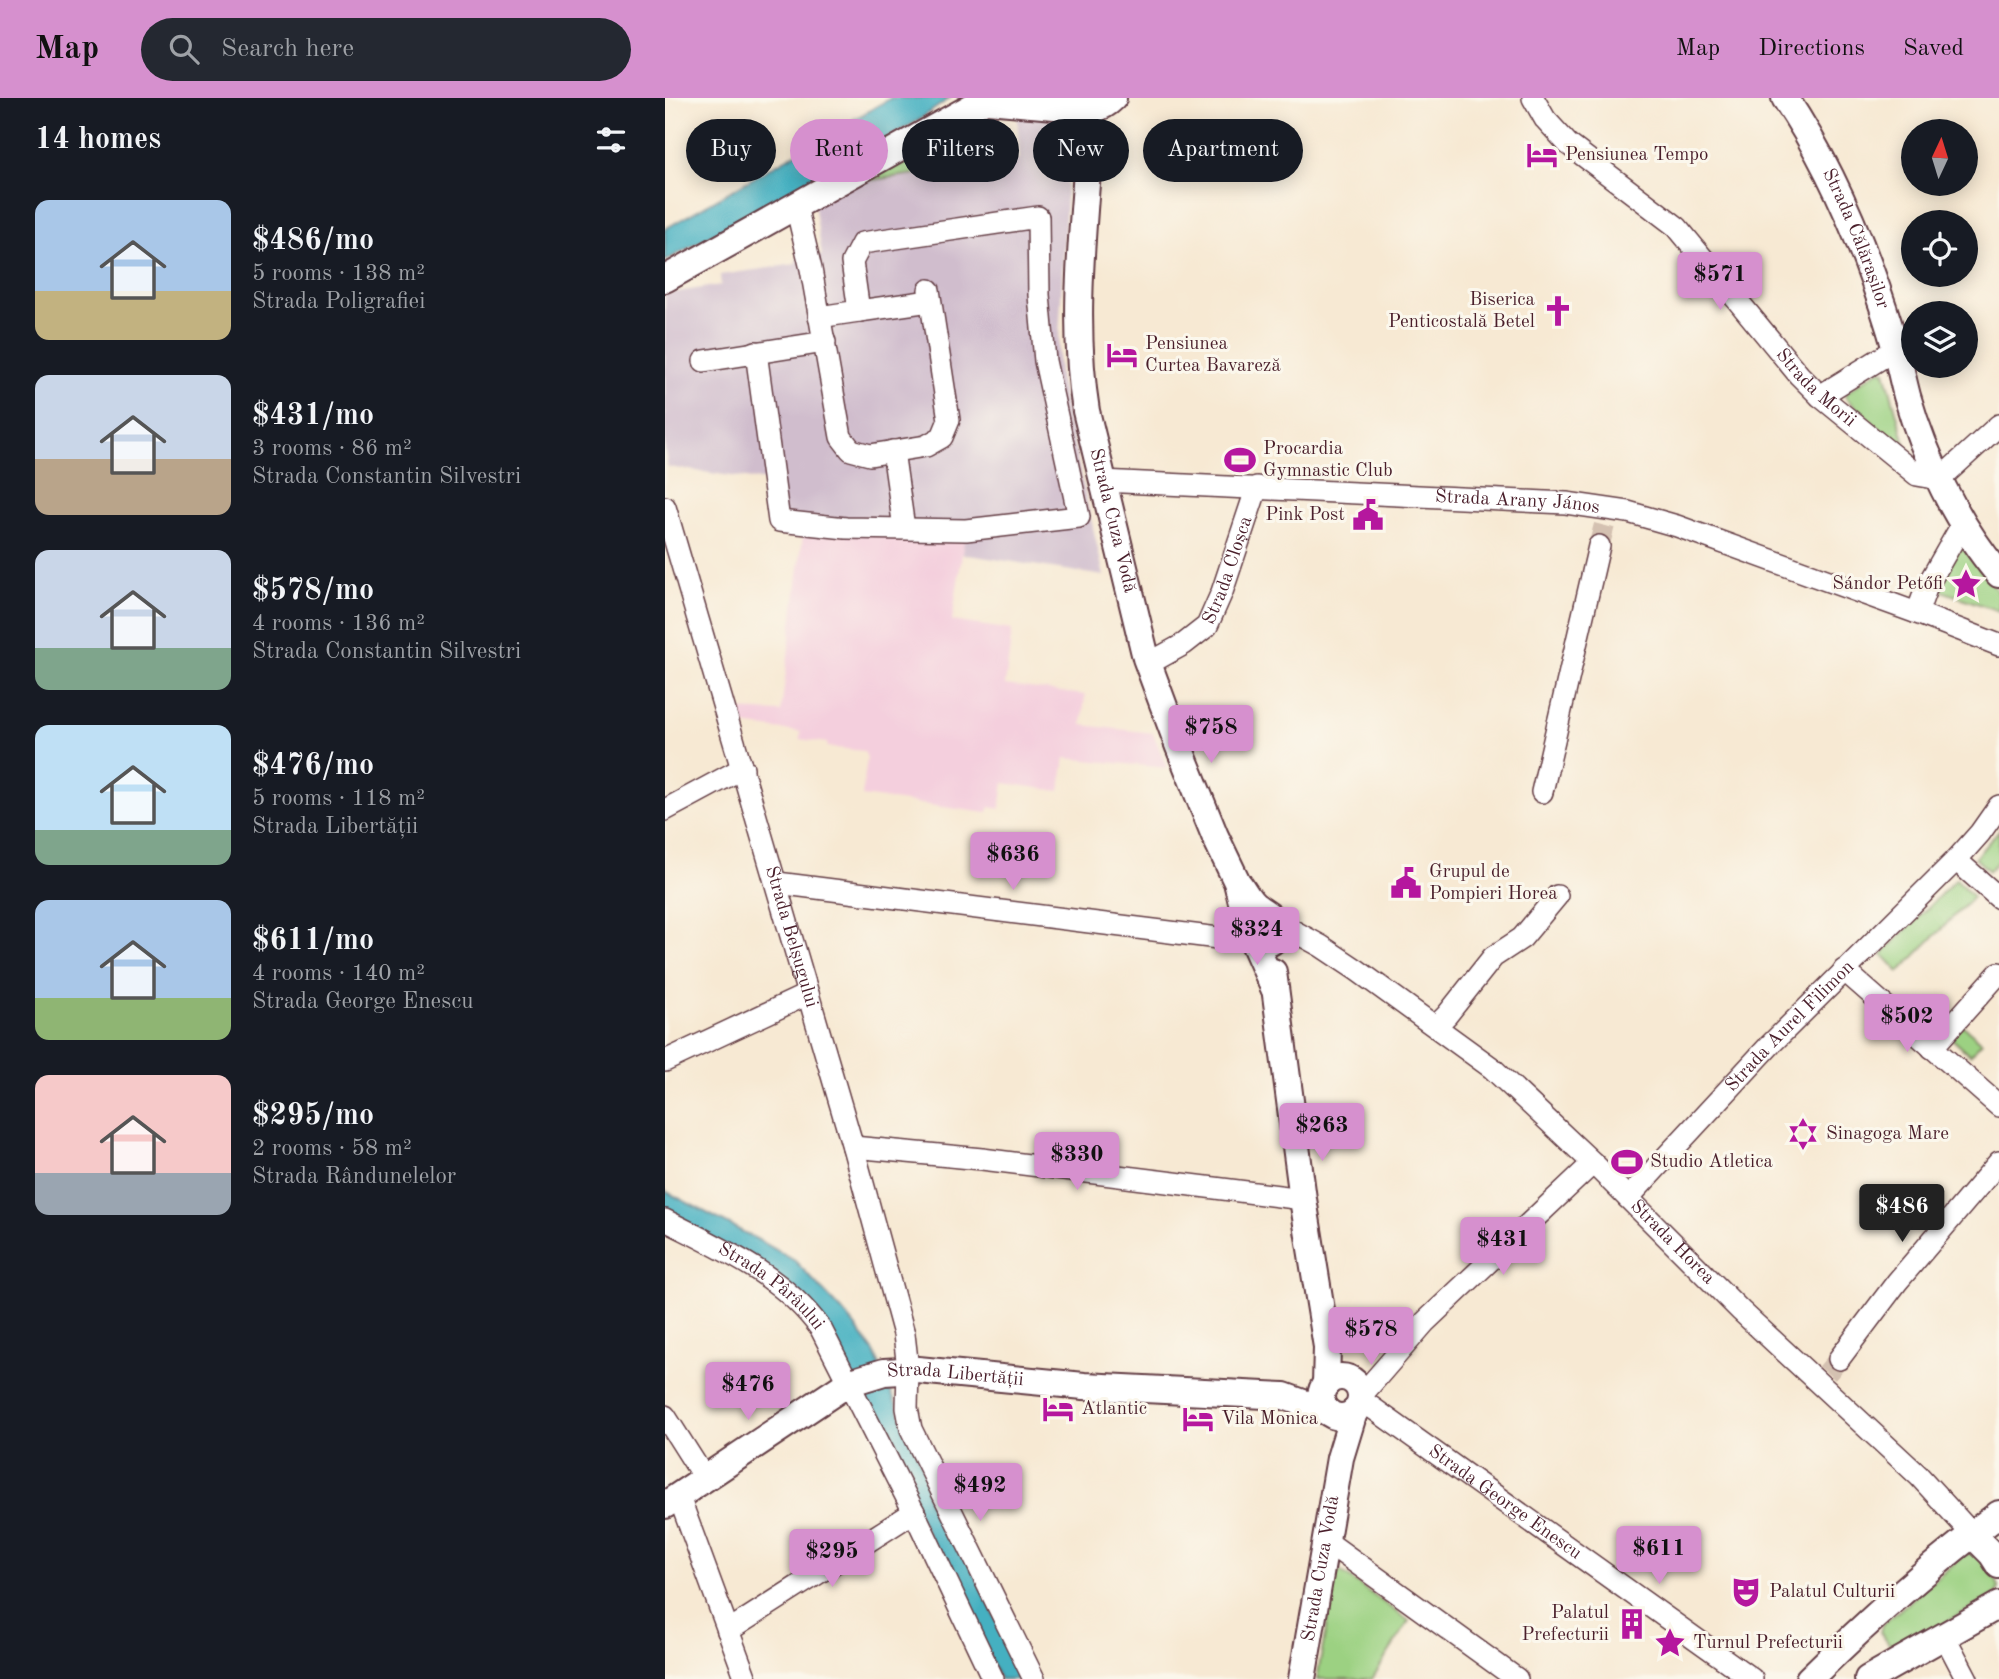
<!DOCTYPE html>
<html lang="en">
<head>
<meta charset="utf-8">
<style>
  body { margin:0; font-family:"Old Standard TT",serif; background:#242831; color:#f1f3f6; height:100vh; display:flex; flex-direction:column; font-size:26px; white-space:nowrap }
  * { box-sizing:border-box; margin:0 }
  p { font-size:23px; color:#9ea1a6 }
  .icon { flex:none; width:38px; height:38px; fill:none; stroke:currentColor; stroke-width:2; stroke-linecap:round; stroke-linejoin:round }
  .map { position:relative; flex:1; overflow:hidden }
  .side { display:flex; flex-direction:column; background:#171b24; width:665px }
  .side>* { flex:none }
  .guide { position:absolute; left:21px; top:21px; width:665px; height:63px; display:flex; gap:14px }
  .needle { width:46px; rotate:4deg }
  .fabs { position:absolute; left:1236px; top:21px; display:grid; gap:14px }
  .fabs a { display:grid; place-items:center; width:77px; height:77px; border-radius:50%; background:#171b24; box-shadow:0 4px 18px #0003; font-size:35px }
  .price { position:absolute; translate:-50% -60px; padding:0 16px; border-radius:7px; background:#d690ce; color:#111; font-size:23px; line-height:46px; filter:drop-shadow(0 2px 4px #0008) }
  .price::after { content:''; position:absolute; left:50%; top:42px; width:21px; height:16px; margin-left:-10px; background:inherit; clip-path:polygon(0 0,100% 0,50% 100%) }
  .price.on { background:#222; color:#fff }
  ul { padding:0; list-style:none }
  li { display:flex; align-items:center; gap:21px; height:175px; padding:0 35px }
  li span { display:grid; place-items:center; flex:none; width:196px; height:140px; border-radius:14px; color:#555 }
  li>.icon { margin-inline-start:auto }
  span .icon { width:84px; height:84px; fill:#fffc; stroke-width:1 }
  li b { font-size:30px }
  h2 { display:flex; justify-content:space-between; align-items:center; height:84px; padding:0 35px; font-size:30px }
  .chip { padding:0 24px; border-radius:32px; background:#171b24; box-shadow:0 4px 18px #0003; font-size:24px; line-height:63px }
  .chip.on { background:#d690ce; color:#111 }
  header { display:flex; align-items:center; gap:42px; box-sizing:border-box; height:98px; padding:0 35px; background:#d690ce; color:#111 }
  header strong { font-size:33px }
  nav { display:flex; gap:38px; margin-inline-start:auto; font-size:24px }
  .search { width:490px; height:63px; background:#242831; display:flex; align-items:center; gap:18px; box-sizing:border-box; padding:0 24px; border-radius:38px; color:#9ea1a6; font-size:26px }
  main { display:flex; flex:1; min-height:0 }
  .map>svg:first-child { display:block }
  .built { fill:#f4cfdd }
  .industrial { fill:#d0bdcd }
  .green { fill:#9cd182; stroke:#737856; stroke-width:2 }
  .water { fill:#44b0c1; stroke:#476876; stroke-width:2 }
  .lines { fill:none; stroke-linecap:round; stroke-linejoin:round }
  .minor-tunnel { stroke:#d4c1b1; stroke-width:21; stroke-dasharray:21 10; stroke-linecap:butt }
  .minor-casing { stroke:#643d44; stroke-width:24 }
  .major-casing { stroke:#643d44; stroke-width:30 }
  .minor { stroke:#fff; stroke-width:21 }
  .major { stroke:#fff; stroke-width:26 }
  .labels { text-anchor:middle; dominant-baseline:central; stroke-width:6; stroke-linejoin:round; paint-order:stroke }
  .poi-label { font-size:19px; fill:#4a1f2b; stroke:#fbf7ec; text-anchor:start }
  .street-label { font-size:19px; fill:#4a1f2b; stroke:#fbf7ec }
</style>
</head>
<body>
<header>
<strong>Map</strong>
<div class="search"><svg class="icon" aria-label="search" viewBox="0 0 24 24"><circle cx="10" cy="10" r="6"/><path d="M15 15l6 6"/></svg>Search here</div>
<nav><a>Map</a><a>Directions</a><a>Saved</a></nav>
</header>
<main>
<section class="side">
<h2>14 homes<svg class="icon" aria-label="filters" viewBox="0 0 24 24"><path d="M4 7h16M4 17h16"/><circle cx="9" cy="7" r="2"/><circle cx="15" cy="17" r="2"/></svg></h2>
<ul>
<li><span style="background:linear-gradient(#a9c7e8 65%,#c2b280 0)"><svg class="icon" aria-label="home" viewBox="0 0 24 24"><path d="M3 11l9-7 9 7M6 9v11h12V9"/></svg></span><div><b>$486/mo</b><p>5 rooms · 138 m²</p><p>Strada Poligrafiei</p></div></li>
<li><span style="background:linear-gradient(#c9d6e8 60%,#b9a48a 0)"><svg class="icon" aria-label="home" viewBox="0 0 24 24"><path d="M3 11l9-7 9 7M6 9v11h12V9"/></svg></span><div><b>$431/mo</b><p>3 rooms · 86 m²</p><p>Strada Constantin Silvestri</p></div></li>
<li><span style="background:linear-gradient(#c9d6e8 70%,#7fa58c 0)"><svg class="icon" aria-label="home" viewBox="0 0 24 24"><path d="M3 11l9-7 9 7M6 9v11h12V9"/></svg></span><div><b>$578/mo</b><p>4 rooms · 136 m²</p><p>Strada Constantin Silvestri</p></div></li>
<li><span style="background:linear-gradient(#bfe0f5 75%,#7fa58c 0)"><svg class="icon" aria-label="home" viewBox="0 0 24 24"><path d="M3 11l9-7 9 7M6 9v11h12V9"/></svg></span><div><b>$476/mo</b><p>5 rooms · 118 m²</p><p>Strada Libertății</p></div></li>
<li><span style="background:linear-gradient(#a9c7e8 70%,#8fb573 0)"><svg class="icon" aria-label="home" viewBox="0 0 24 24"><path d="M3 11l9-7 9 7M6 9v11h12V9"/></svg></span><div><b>$611/mo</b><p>4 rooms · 140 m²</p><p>Strada George Enescu</p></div></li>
<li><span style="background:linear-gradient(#f6c9c9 70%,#9aa5b1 0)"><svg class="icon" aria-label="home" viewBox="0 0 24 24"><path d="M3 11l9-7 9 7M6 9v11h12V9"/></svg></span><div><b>$295/mo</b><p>2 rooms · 58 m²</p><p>Strada Rândunelelor</p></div></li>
</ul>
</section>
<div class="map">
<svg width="1334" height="1581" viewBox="0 0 1334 1581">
  <rect width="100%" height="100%" fill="#fbf7ec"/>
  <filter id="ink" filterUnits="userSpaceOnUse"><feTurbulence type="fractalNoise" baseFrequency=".0143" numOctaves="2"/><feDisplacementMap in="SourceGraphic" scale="14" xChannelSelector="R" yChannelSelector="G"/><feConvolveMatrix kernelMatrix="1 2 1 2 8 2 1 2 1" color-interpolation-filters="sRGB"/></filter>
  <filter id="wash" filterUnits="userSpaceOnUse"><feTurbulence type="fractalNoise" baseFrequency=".00686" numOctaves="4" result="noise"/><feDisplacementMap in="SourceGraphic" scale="28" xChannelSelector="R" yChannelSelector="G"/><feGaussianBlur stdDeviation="1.57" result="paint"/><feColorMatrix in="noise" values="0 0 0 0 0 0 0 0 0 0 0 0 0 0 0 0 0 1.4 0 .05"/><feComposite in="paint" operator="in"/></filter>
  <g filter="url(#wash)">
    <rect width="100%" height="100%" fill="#f7e9d3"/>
    <path class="built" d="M139 429 299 443 287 523 347 532 340 587 420 597 417 627 488 635 502 670 400 660 395 693 339 685 335 711 325 709 322 715 197 698 202 660 199 653 162 649V645L135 641 136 634 76 627 73 614 68 612 116 614Z"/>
    <path class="industrial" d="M352 16 405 20 393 262 394 280 439 478 297 456 299 443 107 426 102 383 3 369 0 354V196L56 187 55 177 131 166V161L157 157 149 105 186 85 355 61Z"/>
    <path class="green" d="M306 22 317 25 321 66 186 85Z
      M1214 272 1220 273 1241 349 1227 342 1181 300 1182 294Z
      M1295 446 1334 495V513L1268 490Z
      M1334 732V762L1324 773 1310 760Z
      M1291 781 1308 799 1234 874 1217 856Z
      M1297 927 1317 944 1305 957 1286 940Z
      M1306 1455C1317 1459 1331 1478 1334 1490L1330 1497 1233 1551 1227 1550 1215 1534 1217 1527 1299 1457Z
      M672 1471 744 1523 707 1581H652Z"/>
    <path class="water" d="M226 0H285L251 24 0 163V131Z
      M0 1093 99 1145 130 1163 183 1219 209 1254 258 1369 360 1581H335L160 1231 0 1117Z"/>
  </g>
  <g filter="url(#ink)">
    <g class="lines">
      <path class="minor-tunnel" d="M934 448 941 421
        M1162 1275 1174 1261"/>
      <defs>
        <g id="minor">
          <path id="s1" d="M868 0 880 21 903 46 1012 129 1134 277 1155 298 1252 377 1275 381 1334 327"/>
          <path d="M136 103 132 112 146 171 176 339 186 352 205 357 261 348 277 339 284 322 264 192"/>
          <path d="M194 213 265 203"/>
          <path d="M91 254 114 423 181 430 301 432 414 419 380 263 374 197 373 119 197 145 187 164 194 213 154 219"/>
          <path d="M39 263 160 244"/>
          <path d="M1155 298 1231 251"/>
          <path d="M228 353 239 430"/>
          <path id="s2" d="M437 383 901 405 963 414 1012 428 1252 515 1334 547"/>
          <path id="s3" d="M0 409 188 1049 239 1236 243 1271 242 1310 246 1331 369 1581"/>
          <path d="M1252 515 1262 488 1294 432 1297 421"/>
          <path id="s4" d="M483 566 519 546 542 528 557 494 592 389"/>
          <path d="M877 694 934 448"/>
          <path d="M0 712 78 670"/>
          <path d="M1291 762 1334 800"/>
          <path d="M112 785 553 840 585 836"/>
          <path id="s5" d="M612 824 656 848 692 872 827 970 928 1065 1076 1213 1254 1378 1307 1436"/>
          <path d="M1179 872 1334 1008"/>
          <path d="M771 928 782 917 828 859 857 840 892 798"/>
          <path d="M1267 950 1334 875"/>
          <path d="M0 963 143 896"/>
          <path d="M188 1049 317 1061 638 1101"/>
          <path id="s6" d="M963 1100 1105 947 1291 762 1315 735 1334 708"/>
          <path id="s7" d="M0 1122C57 1151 117 1177 156 1231L249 1414 328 1581"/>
          <path d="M1174 1261 1232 1184 1334 1064"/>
          <path d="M695 1299 760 1224 928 1065"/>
          <path id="s8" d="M695 1301 1087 1581"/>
          <path d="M0 1318 40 1381"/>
          <path d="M14 1399 81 1581"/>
          <path d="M661 1443 852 1581"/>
          <path d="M63 1533 249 1414"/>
          <path d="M1280 1539 1302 1581"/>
        </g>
        <g id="major">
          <path id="s9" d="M1120 0C1167 70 1200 150 1225 231 1232 253 1236 275 1242 298 1259 358 1293 428 1334 476"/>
          <path d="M322 2 412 10"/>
          <path d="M408 8C423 15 437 11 448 0"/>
          <path id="s10" d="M423 12C431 35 423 62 421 86 415 161 409 239 421 313L481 560 514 649 550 738 572 784 585 836 609 890"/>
          <path d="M0 181 323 0"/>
          <path d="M575 788C579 794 583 801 588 806 597 815 622 823 611 839 607 845 602 846 596 846L587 841"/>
          <path d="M608 874 638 1101 662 1249 661 1286"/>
          <circle cx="676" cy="1299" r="20"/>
          <path id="s11" d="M0 1407 183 1285 219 1274 253 1272 419 1288 619 1298 663 1314"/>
          <path d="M1307 1436 1327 1456 1334 1467"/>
          <path id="s12" d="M637 1581 675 1360 689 1314"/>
          <path d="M1144 1581C1204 1522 1266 1466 1334 1416"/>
          <path d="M1203 1581 1334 1507"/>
        </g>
      </defs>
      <use href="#minor" class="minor-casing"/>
      <use href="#major" class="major-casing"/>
      <use href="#minor" class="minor"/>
      <use href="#major" class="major"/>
    </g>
  </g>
  <defs>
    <symbol id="hotel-bare" viewBox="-9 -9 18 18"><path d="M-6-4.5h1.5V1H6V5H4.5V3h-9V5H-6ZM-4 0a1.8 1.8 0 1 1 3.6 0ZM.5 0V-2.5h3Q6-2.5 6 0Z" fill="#b5179e" stroke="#fbf7ec" stroke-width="2.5" paint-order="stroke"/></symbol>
    <symbol id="church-bare" viewBox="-9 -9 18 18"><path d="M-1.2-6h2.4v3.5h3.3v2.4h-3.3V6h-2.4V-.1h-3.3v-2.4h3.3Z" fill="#b5179e" stroke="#fbf7ec" stroke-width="2.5" paint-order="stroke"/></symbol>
    <symbol id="stadium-bare" viewBox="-9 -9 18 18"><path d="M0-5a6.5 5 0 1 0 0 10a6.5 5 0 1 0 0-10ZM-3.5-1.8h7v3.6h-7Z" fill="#b5179e" stroke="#fbf7ec" stroke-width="2.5" paint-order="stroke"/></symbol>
    <symbol id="civic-bare" viewBox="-9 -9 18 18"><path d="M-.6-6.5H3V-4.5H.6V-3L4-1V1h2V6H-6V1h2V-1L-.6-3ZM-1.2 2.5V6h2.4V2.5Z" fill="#b5179e" stroke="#fbf7ec" stroke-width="2.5" paint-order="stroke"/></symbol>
    <symbol id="sight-bare" viewBox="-9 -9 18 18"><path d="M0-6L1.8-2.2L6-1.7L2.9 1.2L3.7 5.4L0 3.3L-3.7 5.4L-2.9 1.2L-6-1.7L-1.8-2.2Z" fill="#b5179e" stroke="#fbf7ec" stroke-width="2.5" paint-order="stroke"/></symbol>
    <symbol id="synagogue-bare" viewBox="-9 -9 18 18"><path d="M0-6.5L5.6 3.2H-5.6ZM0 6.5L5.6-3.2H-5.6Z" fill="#b5179e" stroke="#fbf7ec" stroke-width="2.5" paint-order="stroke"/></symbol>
    <symbol id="theatre-bare" viewBox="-9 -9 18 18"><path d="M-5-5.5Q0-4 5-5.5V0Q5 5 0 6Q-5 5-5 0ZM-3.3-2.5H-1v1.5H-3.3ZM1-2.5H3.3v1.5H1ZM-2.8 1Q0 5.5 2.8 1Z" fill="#b5179e" stroke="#fbf7ec" stroke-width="2.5" paint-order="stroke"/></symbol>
    <symbol id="building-bare" viewBox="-9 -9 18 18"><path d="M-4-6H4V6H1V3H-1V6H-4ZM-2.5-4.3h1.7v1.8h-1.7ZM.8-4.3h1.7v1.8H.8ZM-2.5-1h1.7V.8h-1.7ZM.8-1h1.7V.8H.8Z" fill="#b5179e" stroke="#fbf7ec" stroke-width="2.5" paint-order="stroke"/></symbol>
  </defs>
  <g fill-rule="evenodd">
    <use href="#hotel-bare" x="855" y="35" width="44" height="44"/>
    <use href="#church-bare" x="871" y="191" width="44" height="44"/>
    <use href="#hotel-bare" x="435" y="235" width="44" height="44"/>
    <use href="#stadium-bare" x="553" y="340" width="44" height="44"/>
    <use href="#civic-bare" x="681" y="395" width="44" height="44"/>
    <use href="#sight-bare" x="1279" y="464" width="44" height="44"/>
    <use href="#civic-bare" x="719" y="763" width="44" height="44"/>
    <use href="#synagogue-bare" x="1116" y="1014" width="44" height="44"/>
    <use href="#stadium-bare" x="940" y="1042" width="44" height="44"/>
    <use href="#hotel-bare" x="371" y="1289" width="44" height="44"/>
    <use href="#hotel-bare" x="511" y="1299" width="44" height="44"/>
    <use href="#theatre-bare" x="1059" y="1472" width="44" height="44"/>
    <use href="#building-bare" x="945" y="1504" width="44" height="44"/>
    <use href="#sight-bare" x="983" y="1523" width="44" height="44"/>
  </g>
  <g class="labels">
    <g class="poi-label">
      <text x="900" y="57">Pensiunea Tempo</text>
      <text x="870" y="202" text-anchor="end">Biserica<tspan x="870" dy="22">Penticostală Betel</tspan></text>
      <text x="480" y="246">Pensiunea<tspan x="480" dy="22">Curtea Bavareză</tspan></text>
      <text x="598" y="351">Procardia<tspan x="598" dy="22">Gymnastic Club</tspan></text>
      <text x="680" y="417" text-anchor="end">Pink Post</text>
      <text x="1278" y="486" text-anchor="end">Sándor Petőfi</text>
      <text x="764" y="774">Grupul de<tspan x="764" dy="22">Pompieri Horea</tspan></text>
      <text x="1161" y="1036">Sinagoga Mare</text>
      <text x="985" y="1064">Studio Atletica</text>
      <text x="416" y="1311">Atlantic</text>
      <text x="556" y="1321">Vila Monica</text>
      <text x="1104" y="1494">Palatul Culturii</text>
      <text x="944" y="1515" text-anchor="end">Palatul<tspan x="944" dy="22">Prefecturii</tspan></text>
      <text x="1028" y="1545">Turnul Prefecturii</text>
    </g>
    <g class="street-label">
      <text stroke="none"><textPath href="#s9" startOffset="158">Strada Călărașilor</textPath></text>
      <text stroke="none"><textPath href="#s1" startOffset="408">Strada Morii</textPath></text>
      <text stroke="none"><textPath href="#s2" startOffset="416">Strada Arany János</textPath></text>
      <text stroke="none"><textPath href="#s10" startOffset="415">Strada Cuza Vodă</textPath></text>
      <text stroke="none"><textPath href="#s4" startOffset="130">Strada Cloșca</textPath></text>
      <text stroke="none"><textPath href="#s3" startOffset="448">Strada Belșugului</textPath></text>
      <text stroke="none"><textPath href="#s6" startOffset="236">Strada Aurel Filimon</textPath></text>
      <text stroke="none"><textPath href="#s5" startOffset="511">Strada Horea</textPath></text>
      <text stroke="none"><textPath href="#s7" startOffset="126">Strada Pârâului</textPath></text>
      <text stroke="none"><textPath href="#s11" startOffset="329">Strada Libertății</textPath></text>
      <text stroke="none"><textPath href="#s8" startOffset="178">Strada George Enescu</textPath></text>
      <text stroke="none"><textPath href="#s12" startOffset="112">Strada Cuza Vodă</textPath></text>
    </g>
  </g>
</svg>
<div class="fabs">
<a><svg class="needle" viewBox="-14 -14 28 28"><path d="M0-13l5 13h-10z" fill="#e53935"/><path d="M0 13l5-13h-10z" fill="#9ea1a6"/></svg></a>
<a><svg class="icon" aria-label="locate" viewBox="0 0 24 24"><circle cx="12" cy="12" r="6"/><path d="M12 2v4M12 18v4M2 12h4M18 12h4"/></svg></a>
<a><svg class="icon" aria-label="layers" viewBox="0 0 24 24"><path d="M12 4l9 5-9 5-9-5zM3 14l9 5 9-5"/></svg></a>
</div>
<b class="price" style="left:1055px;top:214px">$571</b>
<b class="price" style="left:546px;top:667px">$758</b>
<b class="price" style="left:348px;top:794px">$636</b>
<b class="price" style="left:592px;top:869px">$324</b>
<b class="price" style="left:1242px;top:956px">$502</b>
<b class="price" style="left:657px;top:1065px">$263</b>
<b class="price" style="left:412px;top:1094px">$330</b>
<b class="price on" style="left:1237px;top:1146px">$486</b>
<b class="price" style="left:838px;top:1179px">$431</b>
<b class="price" style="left:706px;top:1269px">$578</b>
<b class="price" style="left:83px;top:1324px">$476</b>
<b class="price" style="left:315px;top:1425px">$492</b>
<b class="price" style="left:994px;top:1488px">$611</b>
<b class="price" style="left:167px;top:1491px">$295</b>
<div class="guide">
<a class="chip">Buy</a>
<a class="chip on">Rent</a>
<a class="chip">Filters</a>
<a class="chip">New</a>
<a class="chip">Apartment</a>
</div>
</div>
</main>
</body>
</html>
